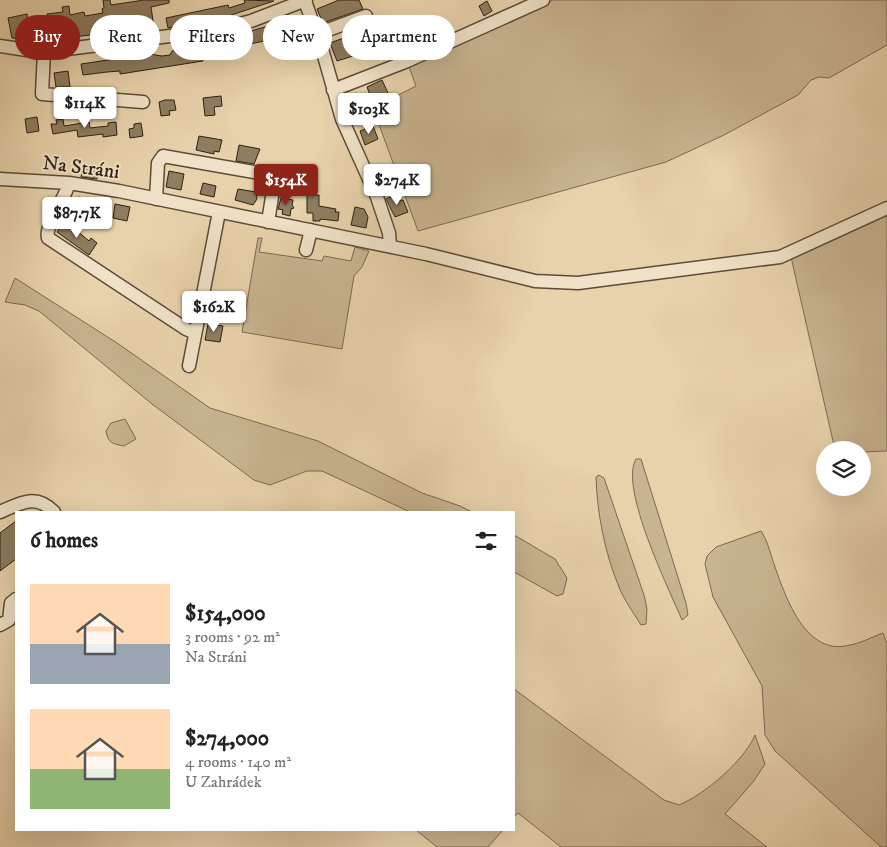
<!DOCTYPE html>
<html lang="en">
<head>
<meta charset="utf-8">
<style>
  body { margin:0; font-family:"IM FELL DW Pica",serif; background:#f2f2f2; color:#222; height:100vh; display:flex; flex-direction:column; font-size:19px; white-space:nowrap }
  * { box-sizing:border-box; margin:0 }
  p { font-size:16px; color:#767676 }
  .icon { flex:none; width:28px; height:28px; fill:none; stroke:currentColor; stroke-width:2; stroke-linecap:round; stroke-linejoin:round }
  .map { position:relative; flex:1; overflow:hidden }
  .sheet { position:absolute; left:15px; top:511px; width:500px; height:320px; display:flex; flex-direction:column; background:#fff; border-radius:0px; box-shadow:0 5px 20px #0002 }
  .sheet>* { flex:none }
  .top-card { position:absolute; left:15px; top:15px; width:500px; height:45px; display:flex; gap:10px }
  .fabs { position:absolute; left:816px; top:441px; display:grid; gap:10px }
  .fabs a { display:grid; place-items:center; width:55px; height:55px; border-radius:50%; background:#fff; box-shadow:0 5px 20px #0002; font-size:25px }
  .price { position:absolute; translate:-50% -42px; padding:0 11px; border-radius:5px; background:#fff; color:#222; font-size:16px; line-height:32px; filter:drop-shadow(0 1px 2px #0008) }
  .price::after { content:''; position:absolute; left:50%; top:30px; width:15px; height:11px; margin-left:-8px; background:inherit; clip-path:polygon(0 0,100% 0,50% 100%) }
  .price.selected { background:#8f2418; color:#fff }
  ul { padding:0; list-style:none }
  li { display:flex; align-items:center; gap:15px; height:125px; padding:0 15px }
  li span { display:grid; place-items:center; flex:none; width:140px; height:100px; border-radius:0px; color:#555 }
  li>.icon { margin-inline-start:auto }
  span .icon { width:60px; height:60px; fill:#fffc; stroke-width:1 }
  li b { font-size:21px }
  h2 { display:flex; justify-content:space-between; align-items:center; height:60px; padding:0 15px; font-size:21px }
  .tag { padding:0 18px; border-radius:22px; background:#fff; box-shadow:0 5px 20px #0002; font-size:18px; line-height:45px }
  .tag.selected { background:#8f2418; color:#fff }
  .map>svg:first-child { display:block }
  .green { fill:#c8b491; stroke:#7a6a50 }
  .building { fill:#8e7d61; stroke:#2d2010 }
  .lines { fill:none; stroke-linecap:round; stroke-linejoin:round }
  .minor-casing { stroke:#5c4c37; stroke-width:15 }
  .minor { stroke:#f0e2c8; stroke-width:12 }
  .labels { text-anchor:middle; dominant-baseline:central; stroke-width:4; stroke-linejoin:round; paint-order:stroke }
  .street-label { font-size:20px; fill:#2d2010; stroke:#f0e2c8 }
</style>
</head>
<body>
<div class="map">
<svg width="887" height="847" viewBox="0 0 887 847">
  <rect width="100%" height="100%" fill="#e8d2ab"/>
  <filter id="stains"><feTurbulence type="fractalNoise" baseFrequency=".004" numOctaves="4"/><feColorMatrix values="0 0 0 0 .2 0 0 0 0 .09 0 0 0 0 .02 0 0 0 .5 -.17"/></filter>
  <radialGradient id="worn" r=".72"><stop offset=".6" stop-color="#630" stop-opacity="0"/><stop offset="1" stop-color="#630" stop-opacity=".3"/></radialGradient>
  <path class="green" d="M553 0H887V45L829 78 819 77 811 80 798 95 724 135 666 162 418 231 373 108 416 86 408 64Z
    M887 215V451L863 452 862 450H835L791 257Z
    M258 238H262L259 252 322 261 324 256 351 261 355 247 369 251 362 267 354 276 342 349 242 332Z
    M15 278 117 343 210 408 318 441 422 493 460 506 472 512H410L322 471H307L270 485 254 480 152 404 39 311 25 305 5 302Z
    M125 419 136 439 124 446C113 444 108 443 106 431L111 423Z
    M636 459H641L686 603 688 615 682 620C669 589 619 488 636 459Z
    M599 475 604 478 644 595 647 609 646 624 641 625C633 612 624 600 619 587 605 554 597 513 596 477Z
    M761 531C768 541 771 556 775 567 786 598 806 657 850 645 861 643 872 637 883 633L887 644V847H881L775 751 765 735 762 686 713 597 705 564 707 556 716 547Z
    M514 535 555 559 567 578 563 594 557 596 514 572Z
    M514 689 664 800 679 805C705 794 744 761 755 735L765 764 753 782 725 814 767 847H561L518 813 514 817Z
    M416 830H503L488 847H437Z"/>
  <path class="building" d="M103 0H110L111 5 144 0H169V3L151 7 154 27 42 41 12 38 8 18 27 14 29 28 49 25 47 14 63 12 62 7 69 6 70 15 84 12 85 16 103 13 102 9 104 8Z
    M244 0 274 1 216 20 168 28 166 18 228 5 229 8 245 3Z
    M339 0H359L363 9 323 23 317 9Z
    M487 1 492 11 484 16 479 6Z
    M288 18 294 44 289 46 287 37 254 43 237 49 238 53H229L227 38 268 26 270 33 284 30 280 20Z
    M371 28 375 40 400 30 406 44 387 51 384 43 369 51 337 61 330 43Z
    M193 48 196 52 202 51 203 61 120 74V71L107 72 83 75 81 64 149 54 162 56 170 55 172 51Z
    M68 71 70 87H56L54 73Z
    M382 80 388 93 372 100 367 87Z
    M357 93 364 115 351 119 344 97Z
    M221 96 222 106 214 107 215 115 205 116 203 98Z
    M165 100H174L176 110 169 111 170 115 161 116 159 102Z
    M37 117 39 131 27 133 25 119Z
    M63 119 64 126 89 122 90 128 108 126V123L116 122 117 135 103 137V134L78 137 77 130 53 134 51 124H57L56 120Z
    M141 123 143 136 130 138 129 129 134 128V124Z
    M373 126 378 139 365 145 360 131Z
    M199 136 222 140 219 152 214 151V154L196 150Z
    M239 145 260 149 254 164 236 161Z
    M83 167 99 170 97 179 81 177Z
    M169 171 184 174 181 190 166 187Z
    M203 183 216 186 214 197 200 194Z
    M238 189 256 192 257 199 253 205 235 200Z
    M397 194 399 201 403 200 408 212 395 217 386 199Z
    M307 195H319V206L336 209 335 212H339L338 221 320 219V221H313V213H307Z
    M78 197 103 202 100 217 75 212Z
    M281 198 293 200 292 205 294 208 291 209 290 216 282 214 283 210 278 209Z
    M115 204 130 207 127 221 113 218Z
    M355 207 364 209 368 217 366 228 351 225Z
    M63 223 69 227 70 225 89 241 91 238 97 243 89 255 57 232Z
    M208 324 223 326 220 342 205 340Z
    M16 521V559L0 571V533Z"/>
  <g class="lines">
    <defs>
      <path id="minor" d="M305 1 322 49 342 119 377 197 389 233 390 246
        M317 34 366 16
        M0 46 33 51 59 50 217 30 251 21 306 0
        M44 51 42 94 143 102
        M333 90 405 62 543 0
        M0 179 69 183 119 191 426 254 535 281 578 283 780 257 887 208
        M69 183C66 197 44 227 48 238L186 329 195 333
        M156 199 158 163 163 156 271 175 275 178 268 222
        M306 250 311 230
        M189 366 219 212
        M0 512C21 503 36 493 54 512
        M0 625 9 620 11 603 16 599"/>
    </defs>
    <use href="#minor" class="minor-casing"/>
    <use href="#minor" class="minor"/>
  </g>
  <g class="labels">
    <g class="street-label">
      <text transform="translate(81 168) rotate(7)">Na Stráni</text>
    </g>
  </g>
  <rect width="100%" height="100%" filter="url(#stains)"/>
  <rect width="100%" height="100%" fill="url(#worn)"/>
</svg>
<div class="fabs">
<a><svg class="icon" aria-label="layers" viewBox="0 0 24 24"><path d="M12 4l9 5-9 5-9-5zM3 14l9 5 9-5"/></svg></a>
</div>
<b class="price" style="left:85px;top:129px">$114K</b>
<b class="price" style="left:369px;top:135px">$103K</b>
<b class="price selected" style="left:286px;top:206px">$154K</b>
<b class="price" style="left:397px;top:206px">$274K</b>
<b class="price" style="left:77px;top:239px">$87.7K</b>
<b class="price" style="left:214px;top:333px">$162K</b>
<div class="top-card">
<a class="tag selected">Buy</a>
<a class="tag">Rent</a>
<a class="tag">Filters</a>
<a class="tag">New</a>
<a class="tag">Apartment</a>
</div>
<section class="sheet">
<h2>6 homes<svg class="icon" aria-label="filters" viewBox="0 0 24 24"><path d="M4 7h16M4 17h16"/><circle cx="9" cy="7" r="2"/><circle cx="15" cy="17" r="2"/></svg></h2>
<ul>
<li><span style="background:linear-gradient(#ffd9b3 60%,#9aa5b1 0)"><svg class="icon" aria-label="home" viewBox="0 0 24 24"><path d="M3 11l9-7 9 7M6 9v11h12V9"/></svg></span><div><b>$154,000</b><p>3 rooms · 92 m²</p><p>Na Stráni</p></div></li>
<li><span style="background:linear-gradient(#ffd9b3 60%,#8fb573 0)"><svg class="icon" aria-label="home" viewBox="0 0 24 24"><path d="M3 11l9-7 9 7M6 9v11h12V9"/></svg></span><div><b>$274,000</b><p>4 rooms · 140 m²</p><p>U Zahrádek</p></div></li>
</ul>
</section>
</div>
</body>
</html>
